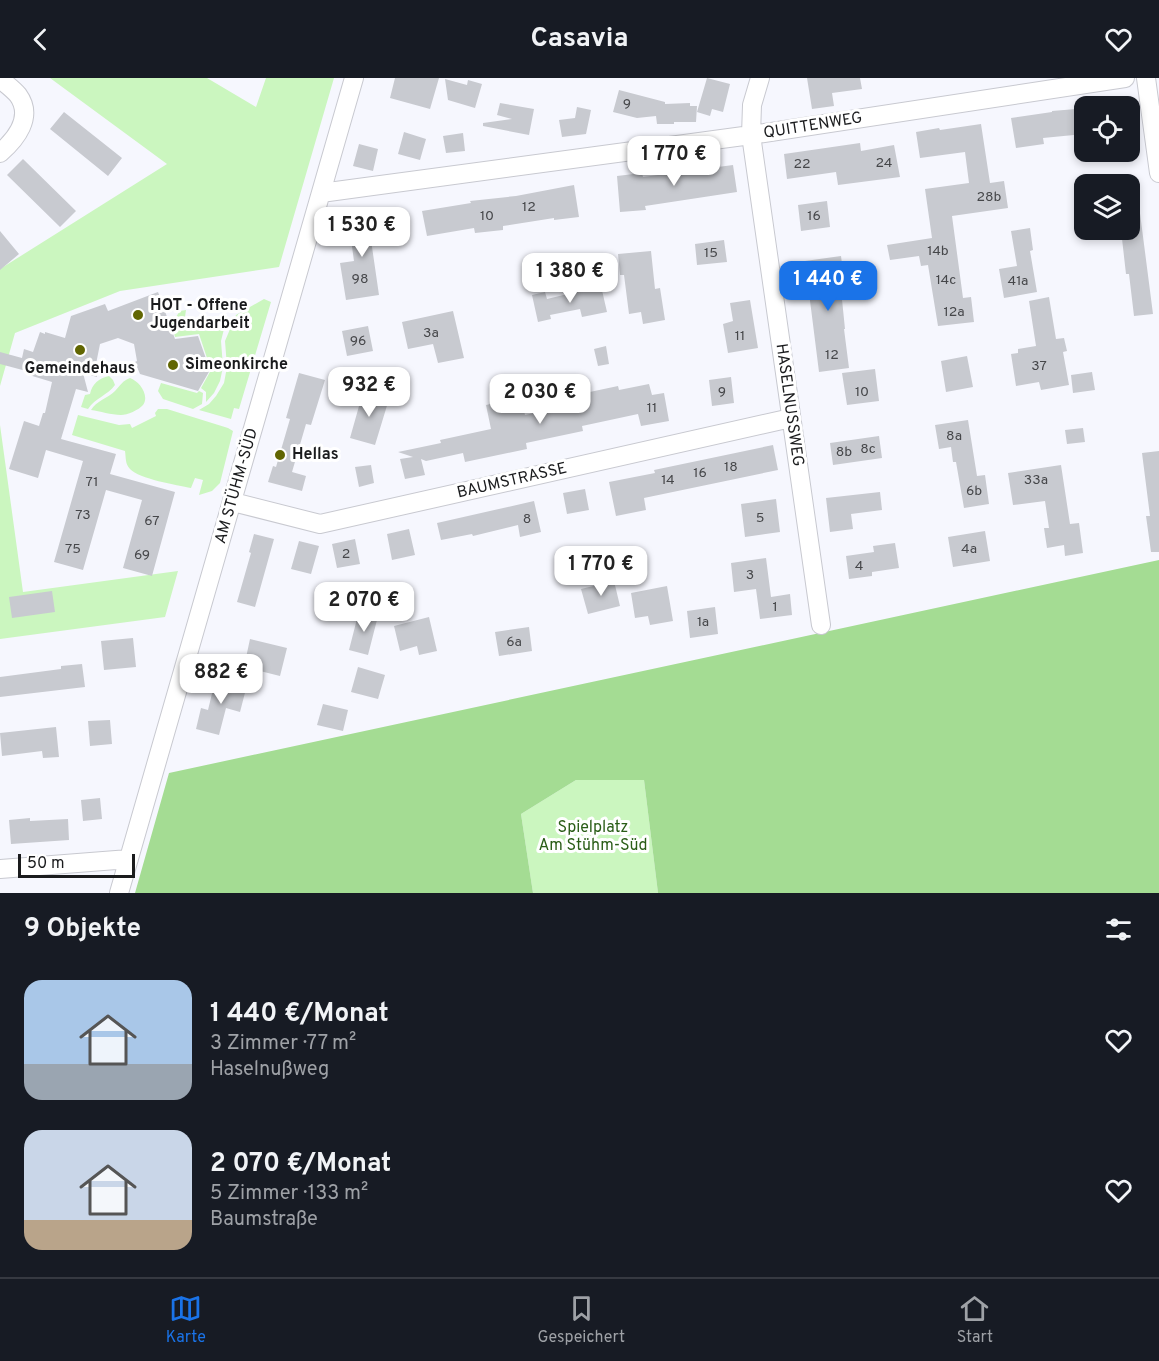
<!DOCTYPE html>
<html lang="de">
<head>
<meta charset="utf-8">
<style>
  body { margin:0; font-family:Overpass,sans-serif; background:#242831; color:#f1f3f6; height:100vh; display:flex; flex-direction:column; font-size:22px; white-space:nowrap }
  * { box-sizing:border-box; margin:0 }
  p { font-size:20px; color:#9ea1a6 }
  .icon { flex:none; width:33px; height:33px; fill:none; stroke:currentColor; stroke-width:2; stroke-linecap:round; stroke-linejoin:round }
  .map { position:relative; height:815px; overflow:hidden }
  .drawer { display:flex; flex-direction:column; background:#171b24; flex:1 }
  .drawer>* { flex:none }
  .controls { position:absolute; left:1074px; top:18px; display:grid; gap:12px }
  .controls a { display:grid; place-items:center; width:66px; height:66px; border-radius:12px; background:#171b24; box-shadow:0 3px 9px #0003; font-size:30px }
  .scale { position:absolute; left:18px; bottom:15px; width:117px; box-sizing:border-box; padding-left:6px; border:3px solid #1a1b1d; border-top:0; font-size:16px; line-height:21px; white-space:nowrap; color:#1a1b1d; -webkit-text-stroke:4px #fff; paint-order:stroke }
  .price { position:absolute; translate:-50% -51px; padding:0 14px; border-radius:12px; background:#fff; color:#222; font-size:20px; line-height:39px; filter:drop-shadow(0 2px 3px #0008) }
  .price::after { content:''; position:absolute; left:50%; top:36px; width:18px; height:14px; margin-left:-9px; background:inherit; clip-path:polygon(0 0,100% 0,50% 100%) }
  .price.selected { background:#1a73e8; color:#fff }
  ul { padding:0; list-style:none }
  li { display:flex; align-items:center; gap:18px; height:150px; padding:0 24px }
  li span { display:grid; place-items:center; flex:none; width:168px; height:120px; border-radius:18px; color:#555 }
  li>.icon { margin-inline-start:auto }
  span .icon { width:72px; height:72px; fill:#fffc; stroke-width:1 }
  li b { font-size:26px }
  h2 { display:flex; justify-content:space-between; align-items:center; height:72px; padding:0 24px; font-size:26px }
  header { display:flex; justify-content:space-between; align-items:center; height:78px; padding:0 24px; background:#171b24; font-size:27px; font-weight:700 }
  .menu { display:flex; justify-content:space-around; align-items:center; height:84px; border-top:2px solid #363941; background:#171b24; font-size:16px; color:#9ea1a6 }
  .menu a { display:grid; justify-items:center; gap:3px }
  .menu .selected { color:#1a73e8 }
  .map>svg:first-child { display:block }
  .green { fill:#cbf6bf }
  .forest { fill:#a4dc93 }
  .building { fill:#c8cad0 }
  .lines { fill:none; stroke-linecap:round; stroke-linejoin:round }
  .minor-casing { stroke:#c8c9d0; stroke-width:20 }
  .minor { stroke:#fff; stroke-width:18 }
  .poi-dot { fill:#616602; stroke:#fff; stroke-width:2 }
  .labels { text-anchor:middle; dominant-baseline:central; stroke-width:6; stroke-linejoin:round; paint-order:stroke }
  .number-label { font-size:14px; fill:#46474a }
  .street-label { font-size:16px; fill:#1a1b1d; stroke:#fff }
  .poi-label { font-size:16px; font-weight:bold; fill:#1a1b1d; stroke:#fff; text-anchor:start }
  .park-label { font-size:16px; fill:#2a5d17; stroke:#fff }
</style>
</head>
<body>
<header><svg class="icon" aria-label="back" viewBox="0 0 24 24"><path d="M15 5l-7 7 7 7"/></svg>Casavia<svg class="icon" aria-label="heart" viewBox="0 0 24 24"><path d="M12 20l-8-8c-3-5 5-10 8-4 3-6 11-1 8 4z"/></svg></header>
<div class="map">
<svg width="1159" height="815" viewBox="0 0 1159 815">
  <rect width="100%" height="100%" fill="#f6f7fe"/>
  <path class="green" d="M50 0H207L256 29 266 0H334L279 189 120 213 15 255 0 308V191L167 86Z
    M264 221 271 224 239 331 234 330 231 341 199 332 209 326 216 318 224 305 227 289 225 263 236 237Z
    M186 232 185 239 186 244 195 247H225L221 263 223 289 220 303 214 315 206 324V314L201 310 211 292 199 256 175 259 174 255 168 256 169 249 180 233Z
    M109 298 113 302 115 307C108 317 95 320 88 331L81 329 85 317 90 316C92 306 99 300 109 298Z
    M130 300C139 303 150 317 143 327 139 332 127 337 121 337 111 337 100 333 91 332 96 323 108 320 115 313 121 307 122 303 130 300Z
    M161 305 197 315 199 313 203 315 202 326 193 331 163 321 158 313Z
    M158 331H167L228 350 233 353 220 405 212 413 199 417 203 402 195 400 191 410C177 407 139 401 130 391 125 386 126 380 125 373L72 357 78 337 119 347 130 346 132 350 156 338 155 335Z
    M0 347 23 514 178 493 165 539 0 561Z
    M576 702H644L658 815H533L521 736Z"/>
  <path class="forest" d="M1159 482V815H658L644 702H576L521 736 533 815H135L169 695Z"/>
  <path class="building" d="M395 0H439L430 31 390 20Z
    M707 0 730 6 723 34 712 31 710 38 697 34Z
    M807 0H860L862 11 832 15 834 28 812 31Z
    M445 1 467 7 468 2 482 6 475 30 448 22Z
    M619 12 665 24V26L690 25V28H697L696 44H674V46H657L656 38 637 40 613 34Z
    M500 25 534 31 529 57 483 48V45L512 41 497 37Z
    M577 29 591 32 586 56 562 59 559 42 575 40Z
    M1076 31V33H1084V56L1043 60 1044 66 1016 70 1011 40 1052 34V33Z
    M64 34 122 80 108 98 50 51Z
    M981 46 990 105 1004 103 1008 130 952 138 963 220 971 219 974 244 938 248 928 187 921 188 919 178 890 182 887 167 932 160 925 111 969 105 965 74 920 80 916 54 939 50 940 52Z
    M404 54 426 61 420 82 398 76Z
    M463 55 465 73 446 75 443 58Z
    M860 65 861 73 894 67 900 99 838 107 836 94 787 101 784 76Z
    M359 66 378 71 373 93 353 88Z
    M23 81 76 133 60 149 7 97Z
    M733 87 737 114 645 128 646 132 620 134 617 98 642 95 643 99Z
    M574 107 579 139 554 142V140L503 148V152L475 155 474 150 427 158 422 133 471 125 470 123 516 118Z
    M1130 112H1137L1153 236 1134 238 1129 196H1126L1121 152H1130Z
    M827 123 830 149 801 153 798 127Z
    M380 135 384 160 371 162 379 217 346 222 340 185 354 183 348 140Z
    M1030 150 1033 172 1030 173 1037 214 1004 220 999 191 1017 188 1011 153Z
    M0 153 19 176 0 192Z
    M724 162 727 184 697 187 695 166Z
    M651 173 655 211 660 210 665 242 643 246 641 234 629 236 624 197H620L618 176Z
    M841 178 844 201 840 202 845 251H844L849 290 819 294 805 183Z
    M601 208 607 234 582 239 580 231 550 237 551 241 538 244 532 217 545 214 547 221Z
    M158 214 175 261 198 258 210 292 198 313 140 296 135 284 137 283 134 266 118 260 100 266 96 286 97 299 83 295 88 314 76 311 61 361 116 376 110 396 175 414 152 498 123 490 142 422 106 412 83 492 54 484 83 383 46 372 38 400 9 391 24 343 39 348 43 335H45L52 304 29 297 30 294 0 286V274L22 280 24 271 33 274 40 254 45 256V254L65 260 71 238 105 226 108 233Z
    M1049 219 1056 261 1064 260 1067 273 1063 274 1069 307 1041 312 1039 304 1016 308 1011 276 1018 275V271L1036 268 1029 223Z
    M750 222 758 270 728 275 723 246 733 243 730 225Z
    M453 233 464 280 438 285 433 266 408 271 402 244Z
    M368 248 373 273 347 278 342 253Z
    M606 268 609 286 598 288 594 271Z
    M967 278 973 309 946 314 941 283Z
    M875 291 879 323 847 327 842 295Z
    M1092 294 1095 312 1073 315 1071 297Z
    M299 295 325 302 311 347 306 346 292 394 306 398 302 413 268 404 273 388 276 389 290 341 286 340Z
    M731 299 734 325 712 328 709 302Z
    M649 306 652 317 664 315 669 343 641 348 638 336 582 348 583 353 526 365 527 371 465 384 463 375 426 383 421 381 425 397 405 401 400 381 413 379 398 374 441 365 440 362 491 351 486 327 504 323 503 318 520 314 525 337 587 323 585 315 618 308 619 312Z
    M363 314 389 321 375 367 350 360Z
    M968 342 977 398 985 397 989 426 964 430 956 384H953L951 369 939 371 935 347Z
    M1083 350 1085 364 1067 366 1065 352Z
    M879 358 882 380 833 387 830 365Z
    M773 367 778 392 644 420 646 432 616 438 609 404 655 395 654 392Z
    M1159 373V474H1151L1146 438H1150L1142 375Z
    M371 387 374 405 359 409 355 389Z
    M1061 387 1070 446 1079 445 1083 475 1065 478 1064 467 1047 470 1044 450H1049L1045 423 1013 427 1008 395Z
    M585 411 589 432 567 436 563 415Z
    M880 414 882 432 851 436 853 451 830 454 826 420Z
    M776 421 780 454 745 459 741 426Z
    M534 423 541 454 520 459 518 447 473 458 472 456 441 462 437 445Z
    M409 451 415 477 392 482 387 456Z
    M985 453 990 483 953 489 948 459Z
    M254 456 274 461 255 529 237 524 251 475 249 474Z
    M355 461 360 486 337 490 332 466Z
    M299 463 319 468 311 496 291 491Z
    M895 465 899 490 872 494V498L849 501 846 478 874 474 873 468Z
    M766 480 771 519 790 516 792 537 760 541 756 511 734 514 731 485Z
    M614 503 620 528 588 536 581 511Z
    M667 508 673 543 650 547 648 538 635 540 631 515Z
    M52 513 55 534 12 540 9 519Z
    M715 529 718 556 690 560 687 533Z
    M359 533 378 538 368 577 349 572Z
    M429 539 437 573 419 577 417 568 400 573 394 548Z
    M529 549 532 573 499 578 495 554Z
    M133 560 136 589 104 592 101 563Z
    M250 561 287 570 280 598 244 589Z
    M82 586 85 609 0 619V599L61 591V588Z
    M358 589 385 597 378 621 351 614Z
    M216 599 247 607 240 634 226 630 219 657 196 651 201 630 208 632Z
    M323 626 348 632 343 653 317 647Z
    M110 642 112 666 90 668 88 643Z
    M56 649 59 679 43 680 42 673 2 678 0 655Z
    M100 720 102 741 83 743 81 722Z
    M30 740V743L68 741 69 762 11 766 9 742Z"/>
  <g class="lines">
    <defs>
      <path id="minor" d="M760 0 752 27 751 57 821 547
        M1146 0 1159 95
        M0 1C6 6 13 11 18 17 34 39 16 61 0 75
        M321 115 751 57 1125 0
        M233 424 320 446 791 340
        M0 791 129 781
        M119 815 354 0"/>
    </defs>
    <use href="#minor" class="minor-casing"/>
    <use href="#minor" class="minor"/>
  </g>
  <g class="poi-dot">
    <circle cx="138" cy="237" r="6"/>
    <circle cx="80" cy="272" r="6"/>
    <circle cx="173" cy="287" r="6"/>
    <circle cx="280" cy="377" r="6"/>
  </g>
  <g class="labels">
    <g class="number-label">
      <text x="627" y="26">9</text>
      <text x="884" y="85">24</text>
      <text x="802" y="86">22</text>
      <text x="989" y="119">28b</text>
      <text x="529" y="129">12</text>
      <text x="487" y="138">10</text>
      <text x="814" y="138">16</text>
      <text x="938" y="173">14b</text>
      <text x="711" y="175">15</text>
      <text x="360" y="201">98</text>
      <text x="946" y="202">14c</text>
      <text x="1018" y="203">41a</text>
      <text x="954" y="234">12a</text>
      <text x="431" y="255">3a</text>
      <text x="740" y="258">11</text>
      <text x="358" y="263">96</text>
      <text x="832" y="277">12</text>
      <text x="1039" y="288">37</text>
      <text x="722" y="314">9</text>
      <text x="862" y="314">10</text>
      <text x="652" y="330">11</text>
      <text x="954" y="358">8a</text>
      <text x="868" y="371">8c</text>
      <text x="844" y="374">8b</text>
      <text x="731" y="389">18</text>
      <text x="700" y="395">16</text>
      <text x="668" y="402">14</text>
      <text x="1036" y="402">33a</text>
      <text x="92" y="404">71</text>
      <text x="974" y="413">6b</text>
      <text x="83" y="437">73</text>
      <text x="760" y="440">5</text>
      <text x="527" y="441">8</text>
      <text x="152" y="443">67</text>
      <text x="73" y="471">75</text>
      <text x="969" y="471">4a</text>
      <text x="346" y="476">2</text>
      <text x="142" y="477">69</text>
      <text x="859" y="488">4</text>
      <text x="750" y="497">3</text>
      <text x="775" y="529">1</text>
      <text x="703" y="544">1a</text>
      <text x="514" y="564">6a</text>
    </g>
    <g class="street-label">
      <text transform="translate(813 48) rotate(-9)">QUITTENWEG</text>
      <text transform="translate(789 327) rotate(82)">HASELNUSSWEG</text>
      <text transform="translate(512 403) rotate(-13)">BAUMSTRASSE</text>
      <text transform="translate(237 408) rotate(-74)">AM STÜHM-SÜD</text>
    </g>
    <g class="poi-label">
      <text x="150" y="228">HOT - Offene<tspan x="150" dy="18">Jugendarbeit</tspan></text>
      <text x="185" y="287">Simeonkirche</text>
      <text x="80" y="291" text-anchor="middle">Gemeindehaus</text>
      <text x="292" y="377">Hellas</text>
    </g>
    <g class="park-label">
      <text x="593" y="750">Spielplatz<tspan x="593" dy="18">Am Stühm-Süd</tspan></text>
    </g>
  </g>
</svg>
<div class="controls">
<a><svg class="icon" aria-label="locate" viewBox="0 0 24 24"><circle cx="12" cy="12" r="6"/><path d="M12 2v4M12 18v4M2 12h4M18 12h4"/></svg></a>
<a><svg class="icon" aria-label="layers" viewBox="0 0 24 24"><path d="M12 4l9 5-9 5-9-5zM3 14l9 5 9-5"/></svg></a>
</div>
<div class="scale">50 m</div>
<b class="price" style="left:674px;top:109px">1 770 €</b>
<b class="price" style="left:362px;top:180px">1 530 €</b>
<b class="price" style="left:570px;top:226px">1 380 €</b>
<b class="price selected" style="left:828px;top:234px">1 440 €</b>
<b class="price" style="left:369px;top:340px">932 €</b>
<b class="price" style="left:540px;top:347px">2 030 €</b>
<b class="price" style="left:601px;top:519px">1 770 €</b>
<b class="price" style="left:364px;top:555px">2 070 €</b>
<b class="price" style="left:221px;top:627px">882 €</b>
</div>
<section class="drawer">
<h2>9 Objekte<svg class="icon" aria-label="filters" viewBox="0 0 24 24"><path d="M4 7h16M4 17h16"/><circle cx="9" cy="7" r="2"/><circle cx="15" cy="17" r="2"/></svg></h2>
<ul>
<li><span style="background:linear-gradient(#a9c7e8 70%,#9aa5b1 0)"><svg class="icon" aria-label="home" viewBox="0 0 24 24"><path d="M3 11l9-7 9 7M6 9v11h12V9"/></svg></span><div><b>1 440 €/Monat</b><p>3 Zimmer · 77 m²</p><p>Haselnußweg</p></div><svg class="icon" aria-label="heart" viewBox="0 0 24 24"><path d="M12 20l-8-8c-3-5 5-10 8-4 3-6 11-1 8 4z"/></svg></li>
<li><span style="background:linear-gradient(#c9d6e8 75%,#b9a48a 0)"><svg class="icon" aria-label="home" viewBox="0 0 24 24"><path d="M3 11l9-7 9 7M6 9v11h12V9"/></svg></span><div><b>2 070 €/Monat</b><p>5 Zimmer · 133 m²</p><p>Baumstraße</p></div><svg class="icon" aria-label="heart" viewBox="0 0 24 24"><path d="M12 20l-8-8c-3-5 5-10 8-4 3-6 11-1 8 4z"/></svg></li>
</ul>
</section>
<nav class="menu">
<a class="selected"><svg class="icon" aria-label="map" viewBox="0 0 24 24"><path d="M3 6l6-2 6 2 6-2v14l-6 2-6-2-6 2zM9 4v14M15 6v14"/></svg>Karte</a>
<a><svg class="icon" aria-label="saved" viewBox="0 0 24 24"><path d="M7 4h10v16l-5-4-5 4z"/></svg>Gespeichert</a>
<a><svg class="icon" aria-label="home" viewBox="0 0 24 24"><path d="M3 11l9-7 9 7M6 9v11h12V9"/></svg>Start</a>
</nav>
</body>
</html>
